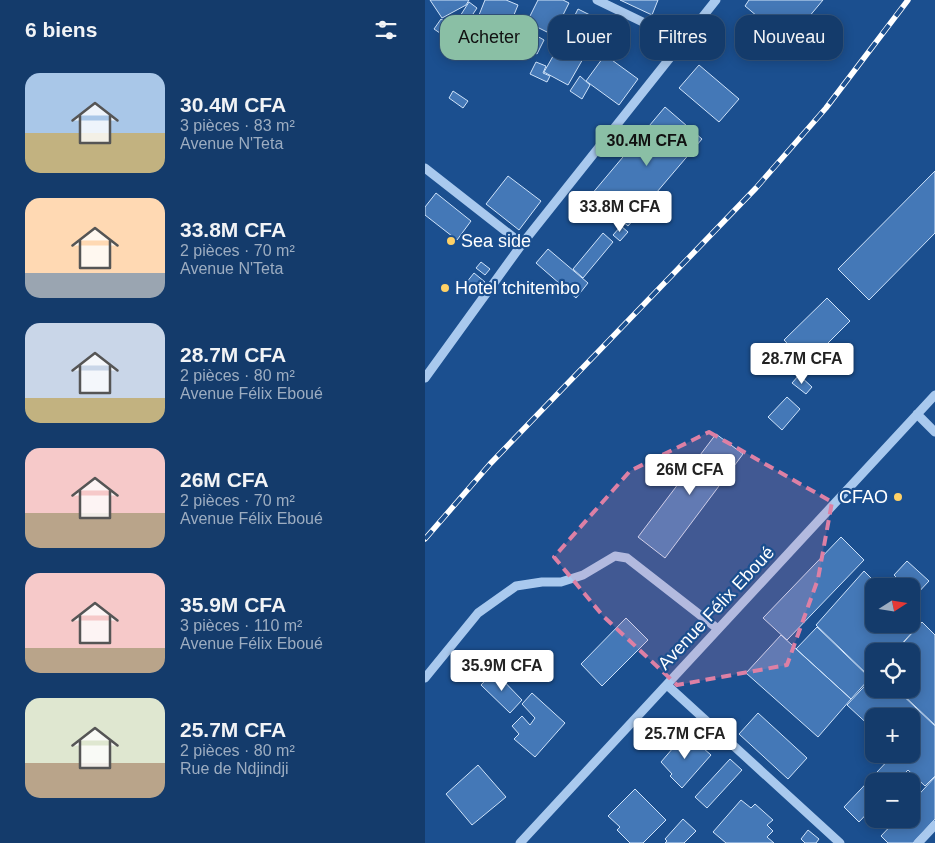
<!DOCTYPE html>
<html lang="fr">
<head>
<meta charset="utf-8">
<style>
  body { margin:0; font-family:Helvetica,sans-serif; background:#1d4271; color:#f1f3f6; height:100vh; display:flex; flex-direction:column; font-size:19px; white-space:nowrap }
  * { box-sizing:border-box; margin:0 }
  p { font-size:16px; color:#9dadc1 }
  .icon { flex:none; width:28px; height:28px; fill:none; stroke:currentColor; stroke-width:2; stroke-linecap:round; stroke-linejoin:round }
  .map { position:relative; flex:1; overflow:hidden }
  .details { display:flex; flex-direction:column; background:#143b6b; width:425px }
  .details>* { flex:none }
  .hud { position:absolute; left:15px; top:15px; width:420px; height:45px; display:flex; gap:10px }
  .needle { width:32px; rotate:78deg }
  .buttons { position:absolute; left:440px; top:578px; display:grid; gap:10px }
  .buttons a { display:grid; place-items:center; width:55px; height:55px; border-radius:10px; background:#143b6b; box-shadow:0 2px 12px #0003,0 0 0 1px #33557e; font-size:25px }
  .price { position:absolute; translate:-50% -42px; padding:0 11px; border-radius:5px; background:#fff; color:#222; font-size:16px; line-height:32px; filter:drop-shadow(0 1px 2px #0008) }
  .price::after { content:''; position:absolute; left:50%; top:30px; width:15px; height:11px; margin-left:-8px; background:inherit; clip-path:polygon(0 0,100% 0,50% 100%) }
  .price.on { background:#8abfa5; color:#111 }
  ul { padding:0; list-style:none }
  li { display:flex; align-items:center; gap:15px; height:125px; padding:0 25px }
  li span { display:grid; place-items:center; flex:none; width:140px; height:100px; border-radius:15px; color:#555 }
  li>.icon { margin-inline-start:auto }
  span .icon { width:60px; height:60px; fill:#fffc; stroke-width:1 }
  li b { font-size:21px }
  h2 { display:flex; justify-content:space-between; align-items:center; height:60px; padding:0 25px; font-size:21px }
  .pill { padding:0 18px; border-radius:15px; background:#143b6b; box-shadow:0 2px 12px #0003,0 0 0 1px #33557e; font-size:18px; line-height:45px }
  .pill.on { background:#8abfa5; color:#111 }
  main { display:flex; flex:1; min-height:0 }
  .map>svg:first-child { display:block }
  .building { fill:#4478b7; stroke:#cfe3fa }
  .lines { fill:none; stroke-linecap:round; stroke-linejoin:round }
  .minor { stroke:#a9c9ee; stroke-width:9 }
  .rail-casing { stroke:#fff; stroke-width:5.5 }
  .rail { stroke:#1b4f8f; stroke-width:4; stroke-dasharray:11; stroke-linecap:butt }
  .marked { fill:#dd80a5; fill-opacity:0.2; stroke:#dd80a5; stroke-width:4; stroke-dasharray:10 6; stroke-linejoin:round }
  .poi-dot { fill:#ffd166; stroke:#1b4f8f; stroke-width:2 }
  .labels { text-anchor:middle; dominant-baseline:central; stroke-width:4.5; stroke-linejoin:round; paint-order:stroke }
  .poi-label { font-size:18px; fill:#fff; stroke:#1b4f8f; text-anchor:start }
  .street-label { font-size:18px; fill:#fff; stroke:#1b4f8f }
</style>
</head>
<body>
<main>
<section class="details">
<h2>6 biens<svg class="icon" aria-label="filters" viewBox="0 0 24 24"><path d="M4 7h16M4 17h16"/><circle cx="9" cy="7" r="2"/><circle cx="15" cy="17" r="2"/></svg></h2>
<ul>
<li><span style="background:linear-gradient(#a9c7e8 60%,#c2b280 0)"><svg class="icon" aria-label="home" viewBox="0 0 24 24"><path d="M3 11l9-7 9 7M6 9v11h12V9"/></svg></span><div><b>30.4M CFA</b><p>3 pièces · 83 m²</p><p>Avenue N'Teta</p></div></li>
<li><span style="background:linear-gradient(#ffd9b3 75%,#9aa5b1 0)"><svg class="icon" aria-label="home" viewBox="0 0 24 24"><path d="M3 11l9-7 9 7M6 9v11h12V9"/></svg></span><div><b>33.8M CFA</b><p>2 pièces · 70 m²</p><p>Avenue N'Teta</p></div></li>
<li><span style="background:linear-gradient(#c9d6e8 75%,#c2b280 0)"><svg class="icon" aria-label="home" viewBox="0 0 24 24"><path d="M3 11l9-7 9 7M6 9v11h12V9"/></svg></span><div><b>28.7M CFA</b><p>2 pièces · 80 m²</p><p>Avenue Félix Eboué</p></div></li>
<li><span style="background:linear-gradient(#f6c9c9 65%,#b9a48a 0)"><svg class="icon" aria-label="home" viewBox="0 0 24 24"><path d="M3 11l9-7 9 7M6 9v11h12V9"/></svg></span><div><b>26M CFA</b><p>2 pièces · 70 m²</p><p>Avenue Félix Eboué</p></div></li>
<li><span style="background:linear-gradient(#f6c9c9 75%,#b9a48a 0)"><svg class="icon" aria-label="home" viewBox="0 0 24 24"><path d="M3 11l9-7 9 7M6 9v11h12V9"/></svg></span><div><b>35.9M CFA</b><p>3 pièces · 110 m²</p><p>Avenue Félix Eboué</p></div></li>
<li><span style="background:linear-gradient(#dfe7d0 65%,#b9a48a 0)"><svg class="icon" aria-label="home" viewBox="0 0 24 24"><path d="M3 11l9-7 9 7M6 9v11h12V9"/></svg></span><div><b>25.7M CFA</b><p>2 pièces · 80 m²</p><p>Rue de Ndjindji</p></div></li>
</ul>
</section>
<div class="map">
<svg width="510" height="843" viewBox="0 0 510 843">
  <rect width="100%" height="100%" fill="#1b4f8f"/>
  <path class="building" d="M5 0H44L41 5 17 18Z
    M60 0H81L93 5 80 37 50 25Z
    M113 0H138L144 3 128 35 102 22Z
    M195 0H233L227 15Z
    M324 0H398L363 42 320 6Z
    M44 2 52 8 38 29 30 24Z
    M153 9 181 23 169 49 140 35Z
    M16 19 38 34 31 44 9 29Z
    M184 25 194 31 182 50 173 45Z
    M96 27 119 40 112 54 89 41Z
    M135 44 159 57 143 85 119 72Z
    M156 44 169 51 165 58 153 52Z
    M180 55 213 79 194 105 161 81Z
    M111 62 121 66 118 73 125 76 122 82 105 74Z
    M274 65 314 99 294 122 254 88Z
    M155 76 165 85 157 99 145 91Z
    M28 91 43 101 38 108 24 98Z
    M240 107 277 139 203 226 166 195Z
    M510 171V233L444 300 413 269Z
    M83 176 116 201 94 230 61 204Z
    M11 193 46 221 32 240 0 215V207Z
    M196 226 203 232 195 241 188 235Z
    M178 233 188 242 158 278 148 269Z
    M123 249 163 283 151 298 111 263Z
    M56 262 65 269 60 275 51 268Z
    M49 273 60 282 52 292 41 283Z
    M402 298 425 321 382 364 359 340Z
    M374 375 387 387 381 394 367 383Z
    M362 397 375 409 357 430 343 417Z
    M291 434 318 454 240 558 213 537Z
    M416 537 439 560 362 640 338 618Z
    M482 561 504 581 490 596 486 592V586H480L469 575Z
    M439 571 454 586H449V624H486V619L493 626 470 651H449V674L446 678 391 625Z
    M201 618 223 640 177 686 156 664Z
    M497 622 510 635V725L472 689H486V651H471Z
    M392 627 445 678 426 699 371 649Z
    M356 635 426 699 393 737 321 673Z
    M69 671 97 700 85 713 56 685Z
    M449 676V689H471L510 726V776L500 786 483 770 472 781H449V806L434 822 419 807 469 754H486V716H449V730L422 705Z
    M107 693 140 723 110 757 89 739 94 734 87 726 97 716 105 725 110 718 97 704Z
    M333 713 382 758 363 779 314 734Z
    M261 733 286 755 257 788 245 776 247 774 236 762Z
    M305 759 317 770 282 808 270 797Z
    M53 765 81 797 47 825 21 794Z
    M510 777V819L488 843H463L456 836 472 819H486V803Z
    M210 789 241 820 218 843H205L192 830 195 827 183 816Z
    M316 800 326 808 330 804 348 820 342 825 348 831 342 837 349 843H301L288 832Z
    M258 819 271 831 259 843H240L242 841 240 839Z
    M383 830 394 839 391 843H380L376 839Z"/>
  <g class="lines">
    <path class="minor" d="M172 0 257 41
      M0 168 97 244
      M0 378 97 244 291 0
      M492 414 510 432
      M0 678 53 613 91 586 117 582H136L158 575 190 556 202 558 293 629
      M242 685 415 843
      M95 843 510 395
      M493 843 510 825"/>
    <defs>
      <path id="rail" d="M0 539 65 464 331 188 401 108 483 0"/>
    </defs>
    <use href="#rail" class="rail-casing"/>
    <use href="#rail" class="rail"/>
  </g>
  <path class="marked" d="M284 432 407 502 393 579 362 665 252 685 178 616 129 557 205 471Z"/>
  <g class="poi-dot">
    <circle cx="26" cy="241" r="5"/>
    <circle cx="20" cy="288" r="5"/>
    <circle cx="473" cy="497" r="5"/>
  </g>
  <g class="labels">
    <g class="poi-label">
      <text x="36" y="241">Sea side</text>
      <text x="30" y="288">Hotel tchitembo</text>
      <text x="463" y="497" text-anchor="end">CFAO</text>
    </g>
    <g class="street-label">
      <text transform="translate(291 608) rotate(-47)">Avenue Félix Eboué</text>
    </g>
  </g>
</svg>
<div class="buttons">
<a><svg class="needle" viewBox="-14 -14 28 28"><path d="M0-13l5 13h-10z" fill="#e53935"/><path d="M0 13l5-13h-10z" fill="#9dadc1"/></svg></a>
<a><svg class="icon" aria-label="locate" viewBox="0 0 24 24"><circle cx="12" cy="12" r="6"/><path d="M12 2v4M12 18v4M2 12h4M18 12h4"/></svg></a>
<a>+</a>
<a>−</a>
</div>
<b class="price on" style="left:222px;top:167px">30.4M CFA</b>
<b class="price" style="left:195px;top:233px">33.8M CFA</b>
<b class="price" style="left:377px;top:385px">28.7M CFA</b>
<b class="price" style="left:265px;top:496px">26M CFA</b>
<b class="price" style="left:77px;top:692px">35.9M CFA</b>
<b class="price" style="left:260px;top:760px">25.7M CFA</b>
<div class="hud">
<a class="pill on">Acheter</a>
<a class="pill">Louer</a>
<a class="pill">Filtres</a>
<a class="pill">Nouveau</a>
</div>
</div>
</main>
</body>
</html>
